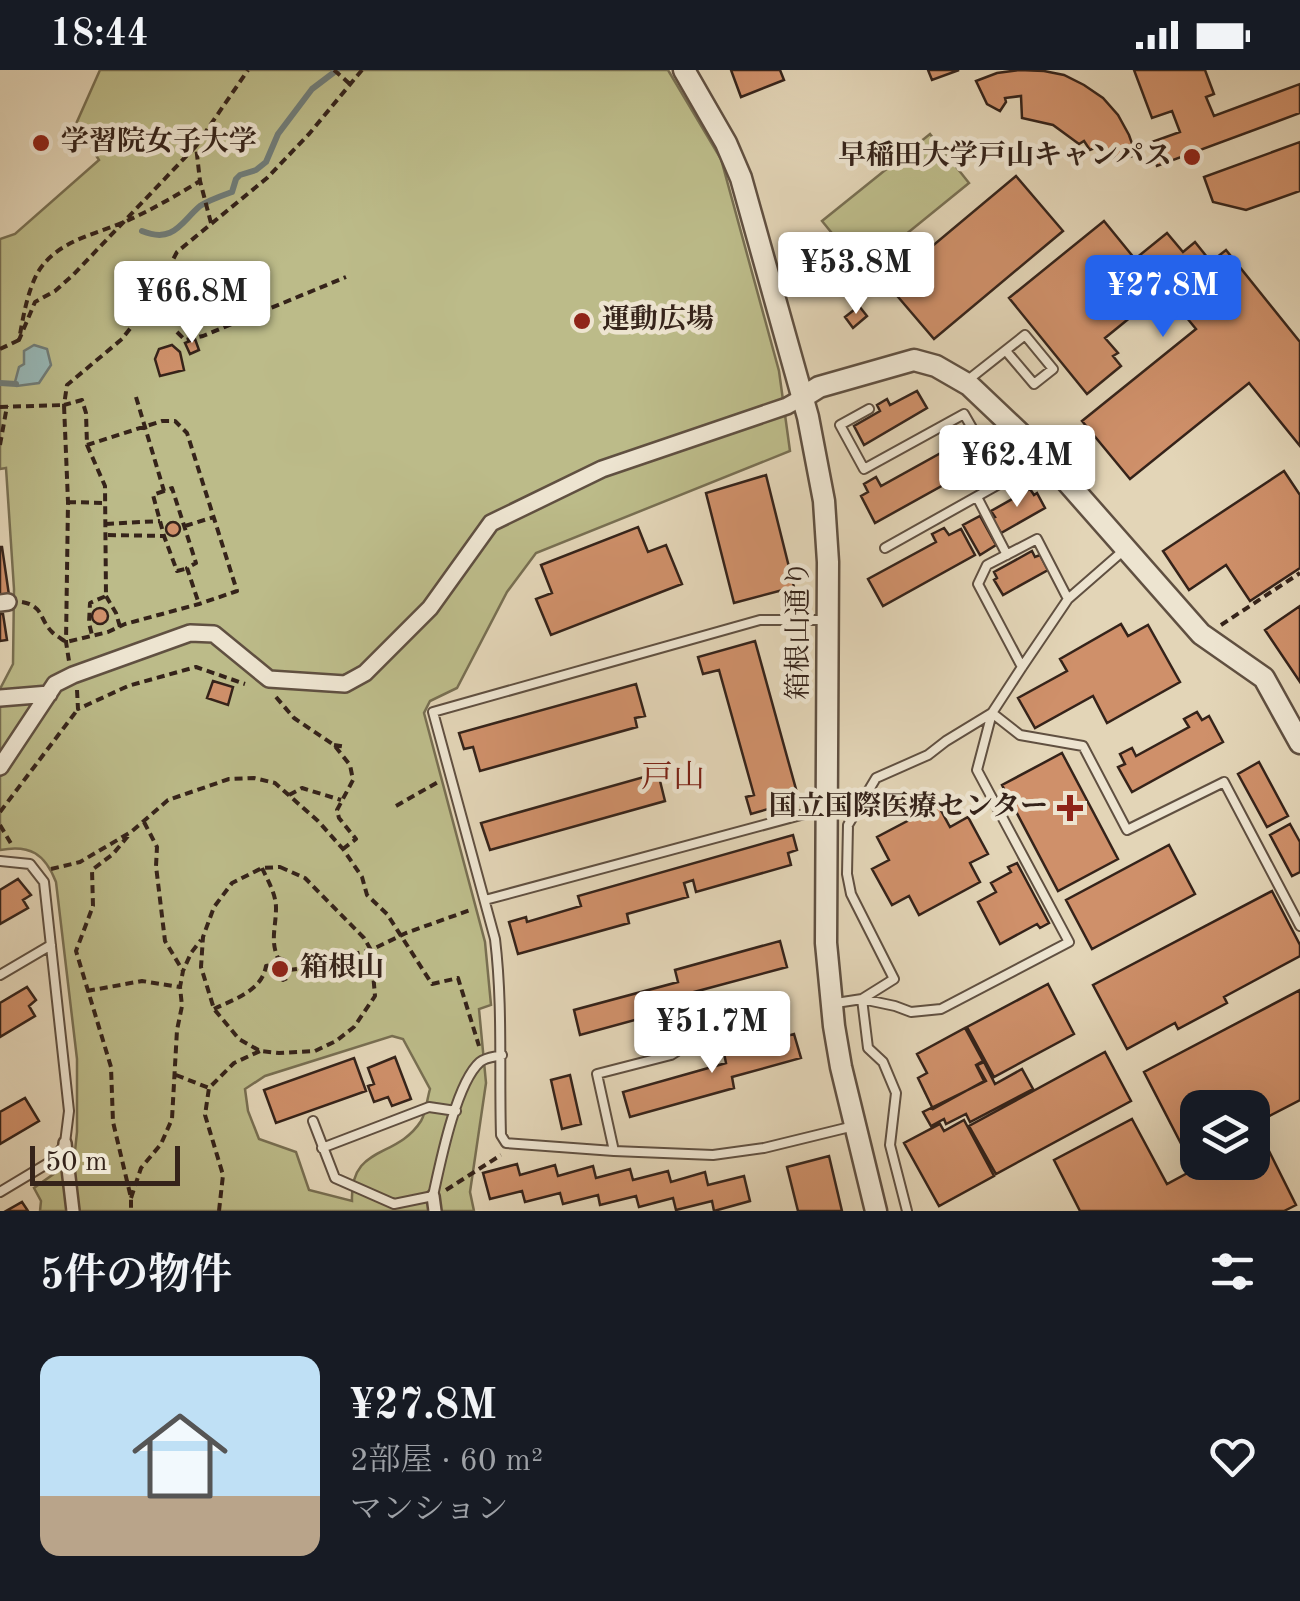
<!DOCTYPE html>
<html lang="ja">
<head>
<meta charset="utf-8">
<style>
  body { margin:0; font-family:"Old Standard TT","Noto Serif JP",serif; background:#20242c; color:#f1f3f6; height:100vh; display:flex; flex-direction:column; font-size:38px; white-space:nowrap }
  * { box-sizing:border-box; margin:0 }
  p { font-size:32px; color:#9ea1a6 }
  .icon { flex:none; width:55px; height:55px; fill:none; stroke:currentColor; stroke-width:2; stroke-linecap:round; stroke-linejoin:round }
  .map { position:relative; height:1141px; overflow:hidden }
  .details { display:flex; flex-direction:column; background:#171b24; flex:1 }
  .details>* { flex:none }
  .fabs { position:absolute; left:1180px; top:1020px; display:grid; gap:20px }
  .fabs a { display:grid; place-items:center; width:90px; height:90px; border-radius:20px; background:#171b24; box-shadow:0 10px 40px #0002; font-size:50px }
  .scale { position:absolute; left:30px; bottom:25px; width:150px; box-sizing:border-box; padding-left:10px; border:5px solid #35231a; border-top:0; font-size:28px; line-height:35px; white-space:nowrap; color:#35231a; -webkit-text-stroke:8px #ede4d0; paint-order:stroke }
  .price { position:absolute; translate:-50% -85px; padding:0 22px; border-radius:10px; background:#fff; color:#222; font-size:32px; line-height:65px; filter:drop-shadow(0 2px 5px #0008) }
  .price::after { content:''; position:absolute; left:50%; top:60px; width:30px; height:22px; margin-left:-15px; background:inherit; clip-path:polygon(0 0,100% 0,50% 100%) }
  .price.current { background:#2563eb; color:#fff }
  ul { padding:0; list-style:none }
  li { display:flex; align-items:center; gap:30px; height:250px; padding:0 40px }
  li span { display:grid; place-items:center; flex:none; width:280px; height:200px; border-radius:20px; color:#555 }
  li>.icon { margin-inline-start:auto }
  span .icon { width:120px; height:120px; fill:#fffc; stroke-width:1 }
  li b { font-size:42px }
  h2 { display:flex; justify-content:space-between; align-items:center; height:120px; padding:0 40px; font-size:42px }
  .status { display:flex; justify-content:space-between; align-items:center; height:70px; padding:0 50px; background:#171b24; direction:ltr }
  .status svg { height:28px; fill:currentColor }
  .map>svg:first-child { display:block }
  .green { fill:#bcbb89; stroke:#786f52; stroke-width:2.5; fill-rule:evenodd }
  .water { fill:#97b7b6; stroke:#707c78; stroke-width:2.5 }
  .lines { fill:none; stroke-linecap:round; stroke-linejoin:round }
  .stream { stroke:#707c78; stroke-width:6 }
  .building { fill:#cf906a; stroke:#35231a; stroke-width:2.5 }
  .service-casing { stroke:#605041; stroke-width:12 }
  .pedestrian-casing { stroke:#605041; stroke-width:16 }
  .minor-casing { stroke:#605041; stroke-width:20 }
  .tertiary-casing { stroke:#605041; stroke-width:25 }
  .path { stroke:#35231a; stroke-width:4; stroke-dasharray:8 5; stroke-linecap:butt }
  .service { stroke:#ede4d0; stroke-width:8 }
  .pedestrian { stroke:#ede4d0; stroke-width:11 }
  .minor { stroke:#ede4d0; stroke-width:15 }
  .tertiary { stroke:#ede4d0; stroke-width:20 }
  .poi-dot { fill:#8f2418; stroke:#ede4d0; stroke-width:4 }
  .labels { text-anchor:middle; dominant-baseline:central; stroke-width:9; stroke-linejoin:round; paint-order:stroke }
  .poi-label { font-size:28px; font-weight:bold; fill:#35231a; stroke:#ede4d0; text-anchor:start }
  .street-label { font-size:28px; fill:#35231a; stroke:#ede4d0 }
  .quarter-label { font-size:32px; fill:#7a1f14; stroke:#ede4d0 }
</style>
</head>
<body>
<div class="status"><b>18:44</b><svg viewBox="0 0 49 12"><path d="M0 12V9h3v3zM5 12V6h3v6zM10 12V3h3v9zM15 12V0h3v12zM26 1h20v11H26zM47 4h2v5h-2z"/></svg></div>
<div class="map">
<svg width="1300" height="1141" viewBox="0 0 1300 1141">
  <rect width="100%" height="100%" fill="#e3d5b7"/>
  <filter id="stains"><feTurbulence type="fractalNoise" baseFrequency=".002" numOctaves="4"/><feColorMatrix values="0 0 0 0 .2 0 0 0 0 .09 0 0 0 0 .02 0 0 0 .5 -.17"/></filter>
  <radialGradient id="worn" r=".72"><stop offset=".6" stop-color="#630" stop-opacity="0"/><stop offset="1" stop-color="#630" stop-opacity=".3"/></radialGradient>
  <path class="green" d="M100 0H668L721 89 779 301 790 381 536 483 507 522 457 618 430 631 424 643 485 872 491 935 479 939 486 1013 470 1122 474 1141H40L41 1131 34 1118 62 1098 75 1081 77 1062V989L56 812C45 784 30 774 0 780V619L13 594 14 519 6 398 0 399V169L15 164 99 90 76 54ZM392 966 403 969 430 1019C427 1029 426 1043 421 1051 396 1090 350 1074 352 1131L309 1120 296 1082 259 1069 248 1041 245 1019 265 1006Z
    M930 64 969 113 862 200 822 151Z"/>
  <path class="water" d="M34 275 47 279 51 295 39 313 17 316 15 312 19 297 24 294V281Z"/>
  <g class="lines">
    <path class="stream" d="M142 161C174 174 181 152 200 136 209 130 221 126 232 122L236 109 240 105 256 100 266 92 278 64 312 19 337 0
      M0 313 16 314"/>
  </g>
  <path class="building" d="M731 0H780L784 10 741 27Z
    M928 0H959L932 10Z
    M1019 0 1044 1 1064 5 1084 15 1103 28 1118 45 1129 65 1136 85 1120 90 1118 87 1113 88 1110 83 1103 85 1097 77 1090 80 1084 71 1079 74 1053 55 1022 48 1021 26 1005 28 1006 32 1000 41 987 34 976 11 997 3Z
    M1134 0H1205L1214 24 1206 27 1214 46 1300 14V43L1157 96 1149 73 1180 62 1172 41 1152 48Z
    M1300 72V121L1246 140 1213 132 1204 107Z
    M1016 106 1063 161 934 269 887 214Z
    M1104 151 1135 189 1167 163 1183 182 1195 172 1211 192 1226 180 1300 272V376L1249 313 1130 409 1082 351 1196 259 1164 220 1105 268 1118 283 1113 286 1121 296 1087 324 1009 228Z
    M859 236 867 246 853 258 845 247Z
    M195 269 199 280 190 284 185 273Z
    M172 275 180 282 184 300 160 306 155 289 159 279Z
    M917 321 927 338 864 375 854 356 880 341 877 335 887 329 890 335Z
    M952 367 957 375 969 368 983 393 875 453 861 426 868 422 864 414 876 407 881 416 946 380 942 373Z
    M1284 401 1300 425V498L1250 531 1226 495 1189 520 1163 481Z
    M766 405 794 517 734 533 706 423Z
    M1030 419 1034 425 1037 423 1045 438 1001 463 992 448 995 447 991 441Z
    M980 446 996 475 980 485 963 455Z
    M166 459a7 7 0 1 1 14 0a7 7 0 1 1-14 0Z
    M638 457 648 482 666 475 682 514 551 565 536 529 552 523 541 495Z
    M944 458 949 465 961 459 975 485 883 536 868 509 936 472 932 464Z
    M0 477H2L9 525 0 527Z
    M1032 481 1035 487 1040 485 1048 500 1003 525 994 510 997 508 994 502Z
    M1300 536V612L1265 560Z
    M92 546a8 8 0 1 1 16 0a8 8 0 1 1-16 0Z
    M0 544H3L7 570 0 571Z
    M1121 554 1128 566 1148 555 1180 612 1107 653 1093 626 1035 658 1018 628 1067 601 1060 589Z
    M755 571 799 730 751 744 746 727 754 725 719 600 703 604 698 587Z
    M213 611 233 617 228 635 207 628Z
    M636 614 645 646 635 648 637 657 480 701 473 677 464 679 459 663Z
    M1197 642 1202 650 1209 646 1223 672 1132 722 1118 697 1125 694 1120 684 1132 678 1136 686 1189 657 1184 649Z
    M1062 683 1118 789 1058 821 1002 715Z
    M1259 692 1288 746 1267 757 1238 704Z
    M658 703 665 731 490 780 481 753Z
    M938 735 950 757 968 747 988 784 970 793 980 812 919 845 909 826 892 835 872 799 889 790 877 767Z
    M1290 754 1300 772V802L1292 806 1270 765Z
    M793 765 797 780 788 783 791 795 696 822 693 810 684 813 688 827 627 844 629 853 518 884 509 852 526 847 527 852 581 836 578 826Z
    M1169 775 1195 824 1092 879 1066 830Z
    M1017 793 1049 853 1040 858 1037 854 1000 874 978 832 996 822 991 813 1011 802 1008 797Z
    M18 809 31 825 23 830 28 838 0 854V820Z
    M1272 821 1300 875V886L1224 927 1227 933 1178 959 1175 953 1127 979 1093 915Z
    M780 871 787 897 683 925 686 936 580 965 574 940 678 912 675 900Z
    M1048 914 1074 964 994 1007 967 957Z
    M27 917 36 930 29 936 35 946 0 967V933Z
    M1300 920V1030L1252 1055V1038H1198V1084L1189 1089 1144 1002Z
    M965 958 983 991 976 995 984 1011 933 1039 918 1008 927 1003 917 984Z
    M794 964 801 988 732 1007 734 1018 630 1047 623 1022 726 993 724 983Z
    M1105 982 1131 1031 996 1104 969 1056Z
    M395 987 411 1029 392 1036 388 1027 374 1032 368 1016 374 1014 368 998Z
    M354 988 366 1021 276 1053 264 1020Z
    M984 992 995 1014 1022 999 1033 1019 970 1052 966 1044 946 1054 944 1049 931 1056 923 1042 986 1011 977 995Z
    M570 1005 581 1054 562 1059 551 1010Z
    M25 1028 39 1051 0 1074V1042Z
    M1132 1049 1167 1114 1208 1092H1252V1069L1261 1065 1296 1135 1284 1141H1080L1054 1090Z
    M964 1050 994 1106 939 1136 904 1073 940 1054 944 1061Z
    M829 1086 842 1141H798L787 1097Z
    M517 1094 520 1105 555 1095 558 1106 593 1096 596 1108 630 1099 633 1110 668 1101 671 1112 705 1102 708 1115 744 1106 750 1131 714 1141 712 1131 676 1140 673 1128 639 1137 636 1126 600 1135 598 1125 563 1134 560 1123 525 1132 522 1121 490 1129 483 1103Z
    M22 1132 28 1141H6Z"/>
  <g class="lines">
    <defs>
      <path id="service" d="M968 310 1025 265 1053 299 1034 314 1006 281
        M869 339 840 355 864 399 964 344 1003 412
        M977 427 1007 485
        M885 478 1042 390
        M823 550H760L433 642 495 869C503 935 499 1000 501 1065L506 1073 614 1081 713 1085 764 1078 854 1056
        M1022 597 978 514 987 495 1037 469 1068 529
        M992 643 946 671 928 685 876 708 848 755 847 804 851 824 894 909 862 929 895 936 911 942 941 939 1069 872 977 700 992 643 1022 597 1068 529 1123 481
        M992 643 1020 665 1083 676 1127 760 1224 712 1300 856
        M0 791 30 794 44 812 69 1041 65 1073 55 1089 0 1122
        M485 830 823 739
        M0 905 51 875
        M836 933 862 929 868 978 883 992 896 1023 890 1075 907 1141
        M313 1051 335 1108 394 1134 433 1126C440 1094 456 1013 480 992 486 987 494 987 502 985
        M322 1078 429 1037 456 1041
        M614 1081 597 1004 671 985 713 959 778 943"/>
      <path id="pedestrian" d="M65 1073 73 1141
        M433 1126 435 1141"/>
      <path id="minor" d="M0 533 8 532
        M0 628 49 624
        M0 697 55 614 73 605 190 563 214 564 269 609 345 614 365 603 430 538 491 453 602 399 787 336 803 327"/>
      <path id="tertiary" d="M684 0 726 73 741 108 808 347 824 431 828 492 826 873 834 956 841 997 876 1141
        M803 327 819 317 914 290 936 296 969 315 1046 388 1201 564 1264 608 1300 673"/>
    </defs>
    <use href="#service" class="service-casing"/>
    <use href="#pedestrian" class="pedestrian-casing"/>
    <use href="#minor" class="minor-casing"/>
    <use href="#tertiary" class="tertiary-casing"/>
    <path class="path" d="M334 0 351 15
      M196 76 73 205 55 221 35 232 19 270C23 248 27 222 38 202 58 169 99 164 131 149 155 138 177 125 200 111
      M211 153 200 111 196 76 248 0
      M177 262 185 270 203 266 346 207
      M0 279 19 270
      M136 327 164 421 172 418 196 493 187 498 199 534
      M0 337 64 335 68 432 66 572 69 591
      M0 375 7 336
      M87 375 105 416 106 526 90 533 89 553 92 565
      M164 421 153 425 164 466 177 501 185 499
      M68 432 105 433
      M106 454 160 451
      M185 456 214 447
      M108 465 164 466
      M106 526 116 543 120 557
      M22 532C44 536 39 549 52 562 56 566 62 569 66 572L108 562 125 554 199 534 237 521 187 363 175 351H162L87 375 86 343 82 330 64 335 67 315 122 269 150 233 177 182 267 108 309 64 362 0
      M1221 555 1300 503
      M77 620 78 639 128 616 196 597 245 614
      M276 627 294 648 334 675 350 695 353 710 337 740 339 748 356 769 343 779
      M334 675 346 677
      M289 725 302 718 341 730
      M396 736 438 712
      M0 742 78 639
      M144 752 157 777 156 796 165 871 183 901
      M0 755 13 777
      M128 766 113 784 92 800 93 836 76 881 111 997 113 1052 131 1128V1141
      M280 797 305 808 364 868 371 880 375 926 354 957 336 971 315 981 279 983 260 981 239 969 214 939 201 897 203 867 214 837 232 813 262 798Z
      M262 798C268 811 276 824 276 838 276 857 270 871 278 888
      M51 799 80 792 131 762 168 730 229 709 254 708 275 713 318 751 343 779 362 807 367 825 387 844 432 914 458 908 479 976
      M278 888 284 890 289 900 287 908 283 910C276 907 273 902 272 895Z
      M289 900 315 897 346 886 371 880 406 863 473 839
      M87 921 142 911 180 917
      M214 939C234 929 262 921 266 896L272 895
      M176 1005 209 1018
      M446 1120 501 1085
      M131 1128 141 1098 161 1074 172 1049 177 960 182 936 180 917 183 901 191 883 201 870
      M219 1141 223 1105 205 1045 209 1018 234 993 260 981"/>
    <use href="#service" class="service"/>
    <use href="#pedestrian" class="pedestrian"/>
    <use href="#minor" class="minor"/>
    <use href="#tertiary" class="tertiary"/>
  </g>
  <g class="poi-dot">
    <circle cx="41" cy="73" r="10"/>
    <circle cx="1192" cy="87" r="10"/>
    <circle cx="582" cy="251" r="10"/>
    <path d="M1065 723h10v10h10v10h-10v10h-10v-10h-10v-10h10z"/>
    <circle cx="280" cy="899" r="10"/>
  </g>
  <g class="labels">
    <g class="poi-label">
      <text x="61" y="73">学習院女子大学</text>
      <text x="1172" y="87" text-anchor="end">早稲田大学戸山キャンパス</text>
      <text x="602" y="251">運動広場</text>
      <text x="1048" y="738" text-anchor="end">国立国際医療センター</text>
      <text x="300" y="899">箱根山</text>
    </g>
    <g class="street-label">
      <text transform="translate(800 560) rotate(-90)">箱根山通り</text>
    </g>
    <g class="quarter-label">
      <text x="673" y="709">戸山</text>
    </g>
  </g>
  <rect width="100%" height="100%" filter="url(#stains)"/>
  <rect width="100%" height="100%" fill="url(#worn)"/>
</svg>
<div class="fabs">
<a><svg class="icon" aria-label="layers" viewBox="0 0 24 24"><path d="M12 4l9 5-9 5-9-5zM3 14l9 5 9-5"/></svg></a>
</div>
<div class="scale">50 m</div>
<b class="price" style="left:856px;top:247px">¥53.8M</b>
<b class="price current" style="left:1163px;top:270px">¥27.8M</b>
<b class="price" style="left:192px;top:276px">¥66.8M</b>
<b class="price" style="left:1017px;top:440px">¥62.4M</b>
<b class="price" style="left:712px;top:1006px">¥51.7M</b>
</div>
<section class="details">
<h2>5件の物件<svg class="icon" aria-label="filters" viewBox="0 0 24 24"><path d="M4 7h16M4 17h16"/><circle cx="9" cy="7" r="2"/><circle cx="15" cy="17" r="2"/></svg></h2>
<ul>
<li><span style="background:linear-gradient(#bfe0f5 70%,#b9a48a 0)"><svg class="icon" aria-label="home" viewBox="0 0 24 24"><path d="M3 11l9-7 9 7M6 9v11h12V9"/></svg></span><div><b>¥27.8M</b><p>2部屋 · 60 m²</p><p>マンション</p></div><svg class="icon" aria-label="heart" viewBox="0 0 24 24"><path d="M12 20l-8-8c-3-5 5-10 8-4 3-6 11-1 8 4z"/></svg></li>
</ul>
</section>
</body>
</html>
